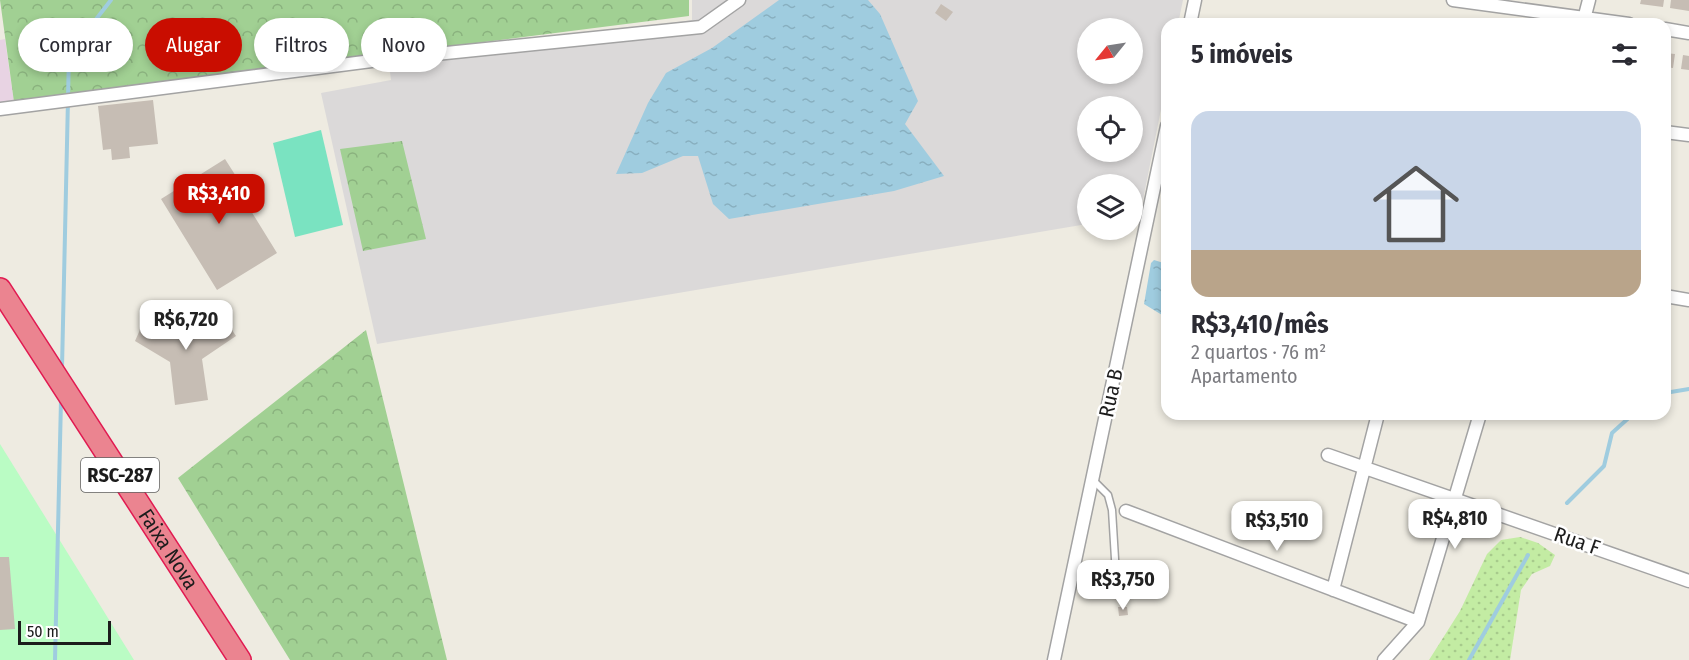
<!DOCTYPE html>
<html lang="pt">
<head>
<meta charset="utf-8">
<style>
  body { margin:0; font-family:"Fira Sans Condensed",sans-serif; background:#f7f7f7; color:#2b2b33; height:100vh; display:flex; flex-direction:column; font-size:22px; white-space:nowrap }
  * { box-sizing:border-box; margin:0 }
  p { font-size:20px; color:#7c7c81 }
  .icon { flex:none; width:33px; height:33px; fill:none; stroke:currentColor; stroke-width:2; stroke-linecap:round; stroke-linejoin:round }
  .map { position:relative; flex:1; overflow:hidden }
  .details { position:absolute; left:1161px; top:18px; width:510px; height:402px; display:flex; flex-direction:column; background:#fff; border-radius:18px; box-shadow:0 3px 9px #0003 }
  .details>* { flex:none }
  .hud { position:absolute; left:18px; top:18px; width:570px; height:54px; display:flex; gap:12px }
  .needle { width:39px; rotate:240deg }
  .controls { position:absolute; left:1077px; top:18px; display:grid; gap:12px }
  .controls a { display:grid; place-items:center; width:66px; height:66px; border-radius:50%; background:#fff; box-shadow:0 3px 9px #0003; font-size:30px }
  .scale { position:absolute; left:18px; bottom:15px; width:93px; box-sizing:border-box; padding-left:6px; border:3px solid #1c1c1c; border-top:0; font-size:16px; line-height:21px; white-space:nowrap; color:#1c1c1c; -webkit-text-stroke:4px #fff; paint-order:stroke }
  .price { position:absolute; translate:-50% -51px; padding:0 14px; border-radius:12px; background:#fff; color:#222; font-size:20px; line-height:39px; filter:drop-shadow(0 2px 3px #0008) }
  .price::after { content:''; position:absolute; left:50%; top:36px; width:18px; height:14px; margin-left:-9px; background:inherit; clip-path:polygon(0 0,100% 0,50% 100%) }
  .price.active { background:#c90d00; color:#fff }
  ul { padding:0; list-style:none }
  li { display:grid; align-content:center; gap:12px; height:318px; padding:0 30px }
  li span { display:grid; place-items:center; height:186px; border-radius:18px; color:#555 }
  li>.icon { margin-inline-start:auto }
  span .icon { width:108px; height:108px; fill:#fffc; stroke-width:1 }
  li b { font-size:26px }
  h2 { display:flex; justify-content:space-between; align-items:center; height:72px; padding:0 30px; font-size:26px }
  .chip { padding:0 21px; border-radius:27px; background:#fff; box-shadow:0 3px 9px #0003; font-size:21px; line-height:54px }
  .chip.active { background:#c90d00; color:#fff }
  .map>svg:first-child { display:block }
  .residential { fill:#dbd9d9; fill-rule:evenodd }
  .industrial { fill:#e8d3e3 }
  .grass { fill:url(#grass-dots) }
  .forest { fill:url(#forest-crowns) }
  .park { fill:#bafcc4 }
  .pitch { fill:#7ae3c1 }
  .water { fill:url(#water-ripples) }
  .lines { fill:none; stroke-linecap:round; stroke-linejoin:round }
  .stream { stroke:#9fccdf; stroke-width:4 }
  .building { fill:#c6bdb4 }
  .lane-casing { stroke:#a3a3a3; stroke-width:9 }
  .street-casing { stroke:#a3a3a3; stroke-width:15 }
  .highway-casing { stroke:#e11a51; stroke-width:24 }
  .lane { stroke:#fff; stroke-width:6 }
  .street { stroke:#fff; stroke-width:12 }
  .highway { stroke:#eb8490; stroke-width:21 }
  .labels { text-anchor:middle; dominant-baseline:central; stroke-width:5; stroke-linejoin:round; paint-order:stroke }
  .shield { fill:#fff; stroke:#606060; stroke-width:1.5 }
  .shield-label { font-size:20px; font-weight:bold; fill:#1c1c1c }
  .street-label { font-size:21px; fill:#1c1c1c; stroke:#fff }
</style>
</head>
<body>
<div class="map">
<svg width="1689" height="660" viewBox="0 0 1689 660">
  <defs>
    <pattern id="grass-dots" width="8" height="8" patternUnits="userSpaceOnUse" patternTransform="scale(1.5)"><rect width="8" height="8" fill="#c3eca3"/><path d="M2 2h.1M6 6h.1" fill="none" stroke="#a7ca8c" stroke-width="1.8" stroke-linecap="round"/></pattern>
    <pattern id="forest-crowns" width="20" height="18" patternUnits="userSpaceOnUse" patternTransform="scale(1.5)"><rect width="20" height="18" fill="#a1d093"/><path d="M2 6a3 3 0 1 1 6 0M12 15a3 3 0 1 1 6 0" fill="none" stroke="#8ab27e"/></pattern>
    <pattern id="water-ripples" width="26" height="14" patternUnits="userSpaceOnUse" patternTransform="scale(1.5)"><rect width="26" height="14" fill="#9fccdf"/><path d="M2 4q2-2 4 0t4 0M15 11q2-2 4 0t4 0" fill="none" stroke="#88afbf"/></pattern>
  </defs>
  <rect width="100%" height="100%" fill="#eeebe1"/>
  <path class="residential" d="M692 0H1183L1178 24H1167V79L1140 215 1133 216 1132 184H1088L1087 224 377 344 321 93 391 80 389 64 692 20ZM1088 28H1132V74H1088ZM1088 106H1132V152H1088Z"/>
  <path class="industrial" d="M5 39 14 102 0 103V40Z"/>
  <path class="grass" d="M1520 537 1538 543 1555 555 1550 566 1532 574 1521 590 1510 660H1429L1460 611 1487 554 1501 540Z"/>
  <path class="forest" d="M0 0H689V16L14 102Z
    M402 141 426 239 363 251 340 149Z
    M366 330 447 660H290L178 478Z"/>
  <path class="park" d="M0 444 134 660H0Z"/>
  <path class="pitch" d="M321 130 343 225 295 237 273 143Z"/>
  <path class="water" d="M779 0H868L880 14 918 101 905 124 944 176 894 191 729 219 713 204 698 156H683L642 173 616 174 648 103 666 73 712 48Z
    M1154 260 1167 264V318L1144 304 1151 263Z"/>
  <g class="lines">
    <path class="stream" d="M62 368 69 54 111 0
      M1665 393 1689 389
      M1567 503 1604 466 1612 433 1633 414
      M55 660 61 400
      M1469 660 1528 555"/>
  </g>
  <path class="building" d="M1641 0H1664L1663 7 1640 4Z
    M1671 0H1689V11L1670 8Z
    M941 4 953 12 946 21 935 13Z
    M1435 18 1458 21 1457 24H1434Z
    M1665 53 1675 54 1673 68 1665 67Z
    M1683 55 1689 56V70L1681 69Z
    M153 100 158 144 129 147 130 158 112 160 111 149 103 150 98 106Z
    M225 159 248 195 243 198 277 253 217 290 161 199Z
    M217 308 236 336 202 359 208 400 175 405 170 362 135 341 147 314 183 332Z
    M0 557H9L15 629 0 630Z
    M1118 607H1127L1128 615 1119 616Z"/>
  <g class="lines">
    <defs>
      <path id="lane" d="M1093 480 1108 495 1112 510 1116 575"/>
      <path id="street" d="M1453 0 1629 24
        M1583 23 1589 0
        M1190 24 1195 0
        M1665 29 1689 33
        M0 109 387 59 701 27 739 0
        M1665 132 1689 135
        M1665 296 1689 300
        M1328 455 1689 581
        M1126 511 1418 622
        M1333 590 1378 414
        M1054 660 1167 126
        M1384 660 1418 622 1480 414"/>
      <g id="highway">
        <path id="s1" d="M0 289 240 660"/>
      </g>
    </defs>
    <use href="#lane" class="lane-casing"/>
    <use href="#street" class="street-casing"/>
    <use href="#highway" class="highway-casing"/>
    <use href="#lane" class="lane"/>
    <use href="#street" class="street"/>
    <use href="#highway" class="highway"/>
  </g>
  <g class="labels">
    <rect class="shield" x="81" y="458" width="78" height="34" rx="4.5"/>
    <g class="shield-label">
      <text x="120" y="475">RSC-287</text>
    </g>
    <g class="street-label">
      <text transform="translate(1111 393) rotate(-78)">Rua B</text>
      <text transform="translate(1577 541) rotate(19)">Rua F</text>
      <text stroke="none"><textPath href="#s1" startOffset="310">Faixa Nova</textPath></text>
    </g>
  </g>
</svg>
<div class="controls">
<a><svg class="needle" viewBox="-14 -14 28 28"><path d="M0-13l5 13h-10z" fill="#e53935"/><path d="M0 13l5-13h-10z" fill="#7c7c81"/></svg></a>
<a><svg class="icon" aria-label="locate" viewBox="0 0 24 24"><circle cx="12" cy="12" r="6"/><path d="M12 2v4M12 18v4M2 12h4M18 12h4"/></svg></a>
<a><svg class="icon" aria-label="layers" viewBox="0 0 24 24"><path d="M12 4l9 5-9 5-9-5zM3 14l9 5 9-5"/></svg></a>
</div>
<div class="scale">50 m</div>
<b class="price active" style="left:219px;top:225px">R$3,410</b>
<b class="price" style="left:186px;top:351px">R$6,720</b>
<b class="price" style="left:1455px;top:550px">R$4,810</b>
<b class="price" style="left:1277px;top:552px">R$3,510</b>
<b class="price" style="left:1123px;top:611px">R$3,750</b>
<div class="hud">
<a class="chip">Comprar</a>
<a class="chip active">Alugar</a>
<a class="chip">Filtros</a>
<a class="chip">Novo</a>
</div>
<section class="details">
<h2>5 imóveis<svg class="icon" aria-label="filters" viewBox="0 0 24 24"><path d="M4 7h16M4 17h16"/><circle cx="9" cy="7" r="2"/><circle cx="15" cy="17" r="2"/></svg></h2>
<ul>
<li><span style="background:linear-gradient(#c9d6e8 75%,#b9a48a 0)"><svg class="icon" aria-label="home" viewBox="0 0 24 24"><path d="M3 11l9-7 9 7M6 9v11h12V9"/></svg></span><div><b>R$3,410/mês</b><p>2 quartos · 76 m²</p><p>Apartamento</p></div></li>
</ul>
</section>
</div>
</body>
</html>
